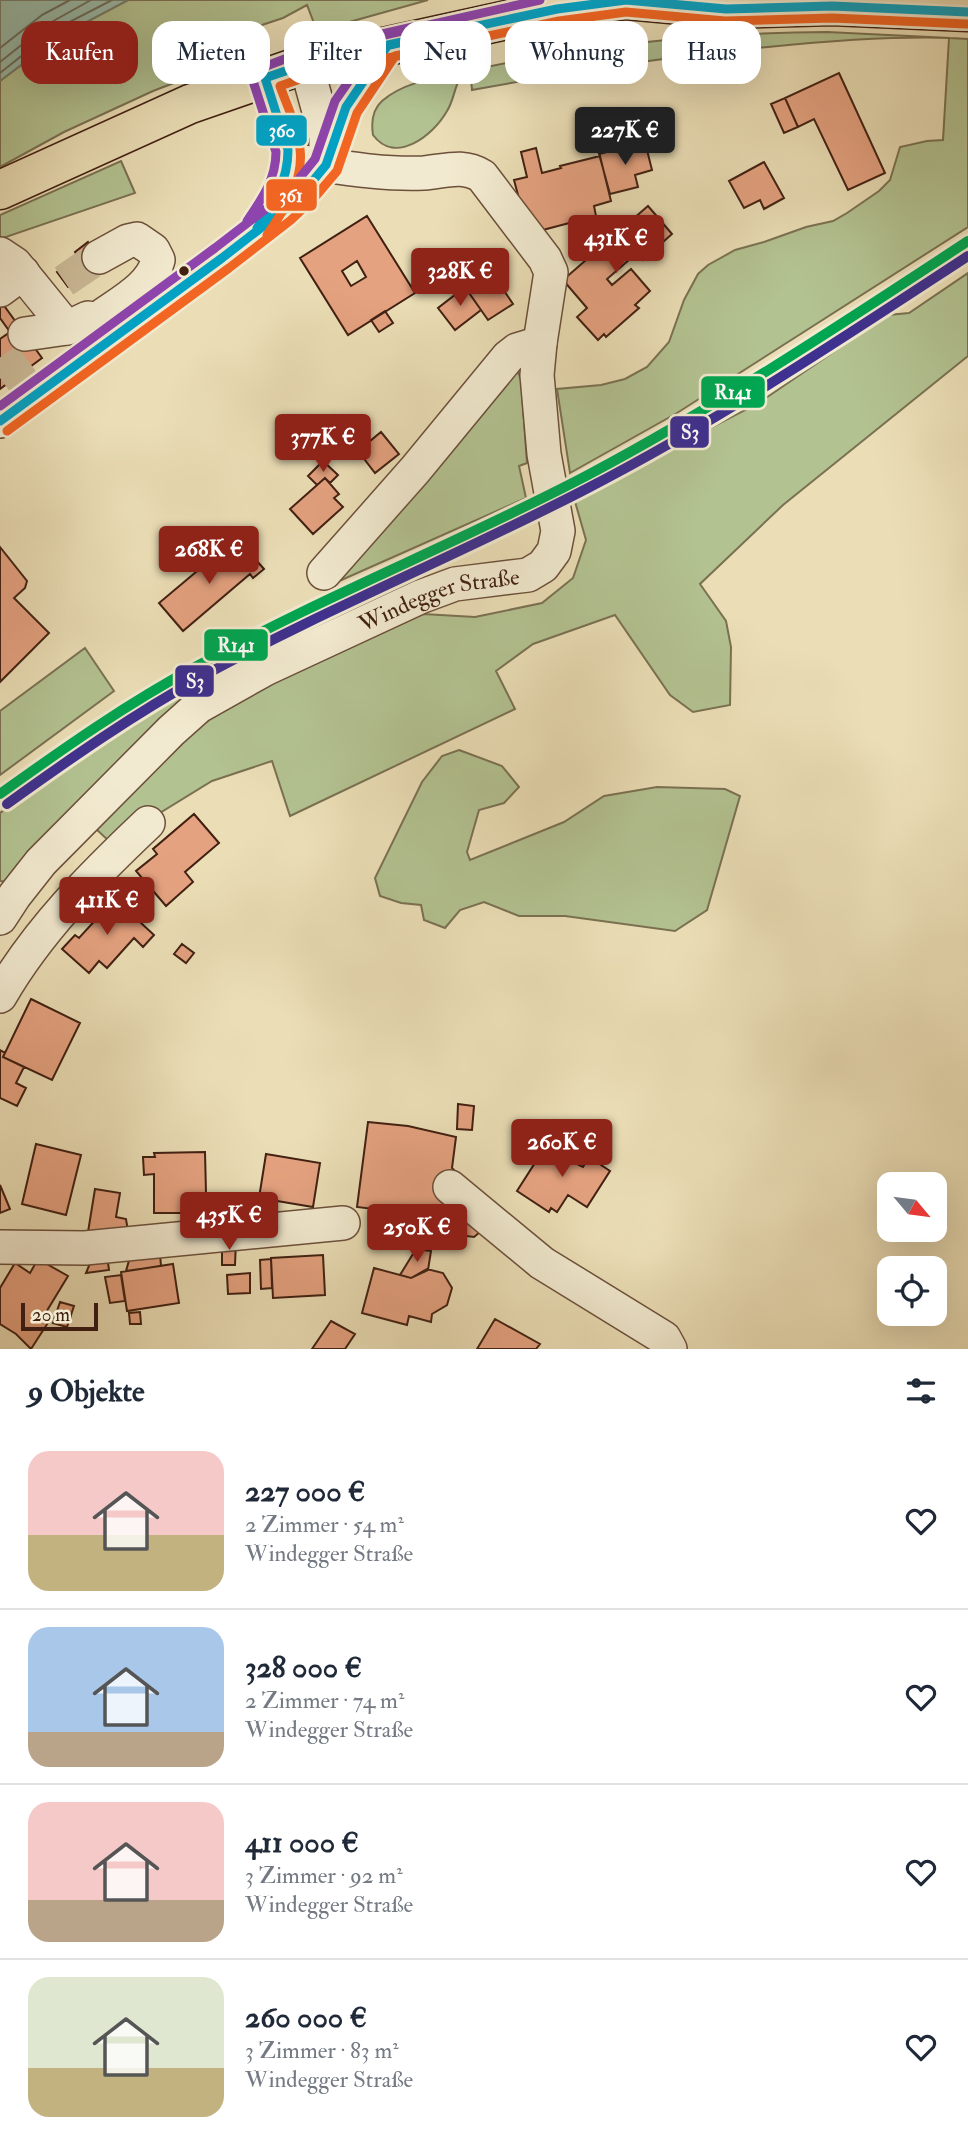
<!DOCTYPE html>
<html lang="de">
<head>
<meta charset="utf-8">
<style>
  body { margin:0; font-family:"IM FELL Double Pica",serif; background:#f6f6f7; color:#1f2937; height:100vh; display:flex; flex-direction:column; font-size:26px; white-space:nowrap }
  * { box-sizing:border-box; margin:0 }
  p { font-size:23px; color:#747a83 }
  .icon { flex:none; width:38px; height:38px; fill:none; stroke:currentColor; stroke-width:2; stroke-linecap:round; stroke-linejoin:round }
  .map { position:relative; height:1349px; overflow:hidden }
  .side { display:flex; flex-direction:column; background:#fff; flex:1 }
  .side>* { flex:none }
  .hud { position:absolute; left:21px; top:21px; width:928px; height:63px; display:flex; gap:14px }
  .needle { width:46px; rotate:119deg }
  .buttons { position:absolute; left:877px; top:1172px; display:grid; gap:14px }
  .buttons a { display:grid; place-items:center; width:70px; height:70px; border-radius:14px; background:#fff; box-shadow:0 7px 28px #0002; font-size:35px }
  .scale { position:absolute; left:21px; bottom:18px; width:77px; box-sizing:border-box; padding-left:7px; border:4px solid #412012; border-top:0; font-size:19px; line-height:24px; white-space:nowrap; color:#412012; -webkit-text-stroke:5px #f2ead0; paint-order:stroke }
  .price { position:absolute; translate:-50% -60px; padding:0 16px; border-radius:7px; background:#8f2418; color:#fff; font-size:23px; line-height:46px; filter:drop-shadow(0 2px 4px #0008) }
  .price::after { content:''; position:absolute; left:50%; top:42px; width:21px; height:16px; margin-left:-10px; background:inherit; clip-path:polygon(0 0,100% 0,50% 100%) }
  .price.active { background:#222; color:#fff }
  ul { padding:0; list-style:none }
  li { display:flex; align-items:center; gap:21px; height:175px; padding:0 28px }
  li+li { border-top:2px solid #e0e1e3 }
  li span { display:grid; place-items:center; flex:none; width:196px; height:140px; border-radius:21px; color:#555 }
  li>.icon { margin-inline-start:auto }
  span .icon { width:84px; height:84px; fill:#fffc; stroke-width:1 }
  li b { font-size:30px }
  h2 { display:flex; justify-content:space-between; align-items:center; height:84px; padding:0 28px; font-size:30px }
  .chip { padding:0 24px; border-radius:21px; background:#fff; box-shadow:0 7px 28px #0002; font-size:24px; line-height:63px }
  .chip.active { background:#8f2418; color:#fff }
  .map>svg:first-child { display:block }
  .green { fill:#b3c291; stroke:#7a7152; stroke-width:2 }
  .water { fill:#99bcaa; stroke:#767e6d; stroke-width:2 }
  .lines { fill:none; stroke-linecap:round; stroke-linejoin:round }
  .shore { stroke:#6d6e5e; stroke-width:2 }
  .building { fill:#e5a280; stroke:#412012; stroke-width:2; fill-rule:evenodd }
  .minor-tunnel { stroke:#c9b895; stroke-width:33; stroke-dasharray:33 17; stroke-linecap:butt }
  .minor-casing { stroke:#6c503b; stroke-width:36 }
  .major-casing { stroke:#412012; stroke-width:41 }
  .minor { stroke:#f2ead0; stroke-width:33 }
  .major { stroke:#ebdeb6; stroke-width:38 }
  .bus-1-casing { stroke:#f2ead0; stroke-width:14 }
  .bus-2-casing { stroke:#f2ead0; stroke-width:14 }
  .bus-3-casing { stroke:#f2ead0; stroke-width:14 }
  .bus-1 { stroke:#03a2c5; stroke-width:9 }
  .bus-2 { stroke:#f26522; stroke-width:9 }
  .bus-3 { stroke:#8e44ad; stroke-width:9 }
  .rail-1-casing { stroke:#f2ead0; stroke-width:16 }
  .rail-2-casing { stroke:#f2ead0; stroke-width:16 }
  .rail-1 { stroke:#00a651; stroke-width:10 }
  .rail-2 { stroke:#3f318f; stroke-width:10 }
  .bus-dot { fill:#412012; stroke:#f2ead0; stroke-width:2.5 }
  .labels { text-anchor:middle; dominant-baseline:central; stroke-width:5; stroke-linejoin:round; paint-order:stroke }
  .street-label { font-size:23px; fill:#412012; stroke:#f2ead0 }
  .line-badge { stroke:#f2ead0; stroke-width:2.5 }
  .badge-label { font-size:19px; text-anchor:middle; font-weight:bold; fill:#fff }
</style>
</head>
<body>
<div class="map">
<svg width="968" height="1349" viewBox="0 0 968 1349">
  <rect width="100%" height="100%" fill="#ebdeb6"/>
  <filter id="stains"><feTurbulence type="fractalNoise" baseFrequency=".00286" numOctaves="4"/><feColorMatrix values="0 0 0 0 .2 0 0 0 0 .09 0 0 0 0 .02 0 0 0 .5 -.17"/></filter>
  <radialGradient id="worn" r=".72"><stop offset=".6" stop-color="#630" stop-opacity="0"/><stop offset="1" stop-color="#630" stop-opacity=".3"/></radialGradient>
  <path class="green" d="M128 0H428L317 31 307 5 283 18 235 34 250 46 234 60 153 91 64 132 0 167V81L58 37Z
    M827 32 950 38 968 39V227L677 413 570 473 557 389 601 385 625 379 647 367 669 342 684 300 698 274 708 265 735 250 764 242 806 227 833 221 847 213 879 191 890 180 900 147 927 141 943 140 949 38C889 36 828 41 768 47 668 56 571 72 472 90L471 79 466 77 459 80C454 90 453 102 447 111 433 136 395 165 373 135 371 122 372 110 382 101 406 80 443 77 473 70 590 44 708 33 827 32Z
    M121 161 135 193 0 239V215Z
    M968 273V356L783 505 700 584 726 621 731 647 730 705 693 712 670 695 615 615 533 644 496 671 515 709 290 816 272 761 212 781 111 843 95 828 178 738 275 682 423 614 475 617 542 603 573 578 586 540 574 498 757 404 888 315 909 313Z
    M514 370 518 372 521 380 527 463 519 466 526 498 328 586Z
    M85 648 114 691 0 775V711Z
    M242 659 195 691 7 882 0 881V813C55 770 111 726 173 692 195 679 219 670 242 659Z
    M459 750 502 766 519 787 504 803 479 810 467 852 470 860 564 822 604 796 657 787 725 789 740 796 707 910 675 931 565 916H519L484 902 460 910 445 928 424 920 421 905 401 903 380 896 375 878 422 782 442 756Z"/>
  <path class="water" d="M0 0H128L58 37 0 81Z"/>
  <g class="lines">
    <path class="shore" d="M0 48 42 15 70 0
      M0 62 48 24 91 0
      M0 73 54 30 112 0"/>
  </g>
  <path class="building" d="M839 73 885 173 848 190 814 119 798 127 785 98Z
    M785 98 798 127 784 133 771 104Z
    M645 142 652 170 635 175 638 187 610 194 599 154Z
    M536 148 542 173 561 168 560 166 600 156 611 201 594 206 596 216 535 232 522 210 514 180 527 177 521 152Z
    M764 162 784 198 764 209 760 200 744 208 729 181Z
    M648 206 672 234 643 260 637 253 607 279 612 285 631 269 650 291 635 305 639 308 606 337 604 334 598 340 577 317 587 308 563 280Z
    M367 216 415 293 348 335 300 258ZM357 261 366 277 351 286 342 271Z
    M88 242 103 263 68 287 57 272 78 257 75 252Z
    M492 273 513 304 488 320 467 290Z
    M469 284 471 287 467 290 481 310 455 330 438 308Z
    M0 300 42 358 0 389V339L10 332 0 318Z
    M385 311 393 323 379 332 371 320Z
    M381 432 399 454 375 473 358 451Z
    M323 461 338 475 330 483 325 478 317 485 308 476Z
    M325 478 339 494 334 498 343 507 313 534 290 509Z
    M227 546 239 559 248 551 264 569 253 578 250 574 183 631 159 603Z
    M0 547 27 581 25 588 14 598 49 633 0 682Z
    M194 814 219 843 185 872 193 882 166 906 136 871 157 854 153 849Z
    M111 895 154 935 143 947 134 938 107 968 99 961 89 973 62 949 75 935 79 938 102 913 98 910Z
    M182 944 194 953 186 963 174 954Z
    M31 999 80 1023 52 1080 3 1057Z
    M0 1050 5 1053 3 1057 24 1067 16 1083 26 1088 17 1106 0 1098Z
    M458 1104 474 1106 472 1130 457 1129Z
    M368 1122 408 1126 456 1137 452 1168 493 1210 485 1228 474 1237 443 1233 445 1218 357 1207Z
    M549 1141 582 1162 579 1165 583 1167 589 1157 610 1171 587 1207 568 1195 557 1212 551 1208 549 1212 517 1191Z
    M36 1144 81 1155 66 1215 22 1204Z
    M205 1152 206 1193H227L223 1210 207 1209V1213H154V1174L144 1175 143 1157H155L154 1153Z
    M266 1154 320 1163 313 1207 259 1198Z
    M0 1185 10 1209 0 1213Z
    M95 1189 120 1193 116 1217 126 1219 128 1231 88 1232Z
    M222 1240H236L235 1265H222Z
    M416 1249 431 1251 428 1270 411 1278 400 1275Z
    M160 1254 161 1266 126 1271 130 1257Z
    M107 1255 109 1270 86 1273 93 1256Z
    M323 1255 325 1295 273 1298 271 1258Z
    M38 1259 68 1276 45 1314 51 1318 31 1349 16 1334 0 1324V1288L15 1263 30 1273Z
    M271 1259 272 1288 261 1289 260 1260Z
    M173 1264 179 1303 127 1311 121 1272Z
    M374 1268 411 1278 427 1269 443 1273 452 1288 447 1305 432 1314 431 1322 409 1316 407 1325 362 1313Z
    M250 1273V1293L228 1294 227 1275Z
    M121 1275 125 1301 110 1303 105 1277Z
    M60 1302 74 1306 67 1327 53 1323Z
    M140 1312 141 1324H130L129 1313Z
    M495 1319 540 1344 536 1349H477Z
    M331 1321 355 1334 345 1349H312Z"/>
  <g class="lines">
    <path class="minor-tunnel" d="M64 281 99 257
      M0 378 37 351"/>
    <defs>
      <g id="minor">
        <path d="M306 64 326 137V156"/>
        <path d="M265 78 288 150 286 180"/>
        <path d="M0 254 15 264 67 328 88 318 95 321 107 337"/>
        <path d="M0 290 23 273"/>
        <path d="M95 321C117 304 152 288 158 260L153 250 137 239 128 241 99 257"/>
        <path d="M25 334 67 328"/>
        <path d="M0 421 222 258 284 210 307 188 326 165 346 107 388 45"/>
        <path d="M324 573 415 470 508 357 517 350 540 343"/>
        <path id="s1" d="M0 918 15 895 41 862 171 731 199 706 265 669 420 597 455 584 528 575 543 566 554 551 558 531 544 454 537 375 540 343 551 272 545 259 482 176C463 164 446 171 424 173 379 175 334 166 289 160"/>
        <path d="M0 996C38 930 93 875 148 823"/>
        <path d="M450 1187 542 1263 664 1338 670 1349"/>
        <path d="M0 1247 85 1248 343 1223"/>
      </g>
      <path id="major" d="M626 0 726 9 832 6 968 12
        M0 190 190 104 306 64 557 9 627 0"/>
    </defs>
    <use href="#minor" class="minor-casing"/>
    <use href="#major" class="major-casing"/>
    <use href="#minor" class="minor"/>
    <use href="#major" class="major"/>
    <defs>
      <path id="bus-1" d="M257 228C274 203 288 181 288 150L265 78 306 64 416 39
        M0 421 222 258 284 210 307 188 326 165 346 107 388 45 557 9 626 0 726 9 832 6 968 12"/>
      <path id="bus-2" d="M267 235C284 210 304 181 300 149 298 128 287 106 280 86L309 76 419 51
        M7 431 229 268 291 220 315 197 337 171 357 113 395 56 559 21 626 12 725 21 832 18 967 24"/>
      <path id="bus-3" d="M247 221C262 199 276 179 276 152L253 81 256 70 303 52 413 27
        M0 406 215 248 276 201 298 180 315 159 335 101 380 36 540 0"/>
    </defs>
    <use href="#bus-1" class="bus-1-casing"/>
    <use href="#bus-2" class="bus-2-casing"/>
    <use href="#bus-3" class="bus-3-casing"/>
    <use href="#bus-1" class="bus-1"/>
    <use href="#bus-2" class="bus-2"/>
    <use href="#bus-3" class="bus-3"/>
    <defs>
      <path id="rail-1" d="M0 794C64 748 128 703 197 666 324 596 458 543 586 476 718 406 843 323 968 241"/>
      <path id="rail-2" d="M7 804C71 758 134 714 203 676 328 608 461 554 588 488 720 420 844 337 968 256"/>
    </defs>
    <use href="#rail-1" class="rail-1-casing"/>
    <use href="#rail-2" class="rail-2-casing"/>
    <use href="#rail-1" class="rail-1"/>
    <use href="#rail-2" class="rail-2"/>
  </g>
  <circle class="bus-dot" cx="184" cy="271" r="6"/>
  <g class="labels">
    <g class="street-label">
      <text stroke="none"><textPath href="#s1" startOffset="556">Windegger Straße</textPath></text>
    </g>
  </g>
  <g class="line-badge">
    <rect x="255" y="114" width="53" height="33" rx="7" fill="#03a2c5"/>
    <rect x="265" y="178" width="53" height="34" rx="7" fill="#f26522"/>
    <rect x="700" y="375" width="66" height="34" rx="7" fill="#00a651"/>
    <rect x="669" y="415" width="41" height="34" rx="7" fill="#3f318f"/>
    <rect x="203" y="628" width="66" height="34" rx="7" fill="#00a651"/>
    <rect x="174" y="664" width="41" height="34" rx="7" fill="#3f318f"/>
  </g>
  <g class="badge-label">
    <text x="282" y="137">360</text>
    <text x="291" y="202">361</text>
    <text x="733" y="399">R141</text>
    <text x="690" y="439">S3</text>
    <text x="236" y="652">R141</text>
    <text x="195" y="688">S3</text>
  </g>
  <rect width="100%" height="100%" filter="url(#stains)"/>
  <rect width="100%" height="100%" fill="url(#worn)"/>
</svg>
<div class="buttons">
<a><svg class="needle" viewBox="-14 -14 28 28"><path d="M0-13l5 13h-10z" fill="#e53935"/><path d="M0 13l5-13h-10z" fill="#747a83"/></svg></a>
<a><svg class="icon" aria-label="locate" viewBox="0 0 24 24"><circle cx="12" cy="12" r="6"/><path d="M12 2v4M12 18v4M2 12h4M18 12h4"/></svg></a>
</div>
<div class="scale">20 m</div>
<b class="price active" style="left:625px;top:167px">227K €</b>
<b class="price" style="left:616px;top:275px">431K €</b>
<b class="price" style="left:460px;top:308px">328K €</b>
<b class="price" style="left:323px;top:474px">377K €</b>
<b class="price" style="left:209px;top:586px">268K €</b>
<b class="price" style="left:107px;top:937px">411K €</b>
<b class="price" style="left:562px;top:1179px">260K €</b>
<b class="price" style="left:229px;top:1252px">435K €</b>
<b class="price" style="left:417px;top:1264px">250K €</b>
<div class="hud">
<a class="chip active">Kaufen</a>
<a class="chip">Mieten</a>
<a class="chip">Filter</a>
<a class="chip">Neu</a>
<a class="chip">Wohnung</a>
<a class="chip">Haus</a>
</div>
</div>
<section class="side">
<h2>9 Objekte<svg class="icon" aria-label="filters" viewBox="0 0 24 24"><path d="M4 7h16M4 17h16"/><circle cx="9" cy="7" r="2"/><circle cx="15" cy="17" r="2"/></svg></h2>
<ul>
<li><span style="background:linear-gradient(#f6c9c9 60%,#c2b280 0)"><svg class="icon" aria-label="home" viewBox="0 0 24 24"><path d="M3 11l9-7 9 7M6 9v11h12V9"/></svg></span><div><b>227 000 €</b><p>2 Zimmer · 54 m²</p><p>Windegger Straße</p></div><svg class="icon" aria-label="heart" viewBox="0 0 24 24"><path d="M12 20l-8-8c-3-5 5-10 8-4 3-6 11-1 8 4z"/></svg></li>
<li><span style="background:linear-gradient(#a9c7e8 75%,#b9a48a 0)"><svg class="icon" aria-label="home" viewBox="0 0 24 24"><path d="M3 11l9-7 9 7M6 9v11h12V9"/></svg></span><div><b>328 000 €</b><p>2 Zimmer · 74 m²</p><p>Windegger Straße</p></div><svg class="icon" aria-label="heart" viewBox="0 0 24 24"><path d="M12 20l-8-8c-3-5 5-10 8-4 3-6 11-1 8 4z"/></svg></li>
<li><span style="background:linear-gradient(#f6c9c9 70%,#b9a48a 0)"><svg class="icon" aria-label="home" viewBox="0 0 24 24"><path d="M3 11l9-7 9 7M6 9v11h12V9"/></svg></span><div><b>411 000 €</b><p>3 Zimmer · 92 m²</p><p>Windegger Straße</p></div><svg class="icon" aria-label="heart" viewBox="0 0 24 24"><path d="M12 20l-8-8c-3-5 5-10 8-4 3-6 11-1 8 4z"/></svg></li>
<li><span style="background:linear-gradient(#dfe7d0 65%,#c2b280 0)"><svg class="icon" aria-label="home" viewBox="0 0 24 24"><path d="M3 11l9-7 9 7M6 9v11h12V9"/></svg></span><div><b>260 000 €</b><p>3 Zimmer · 83 m²</p><p>Windegger Straße</p></div><svg class="icon" aria-label="heart" viewBox="0 0 24 24"><path d="M12 20l-8-8c-3-5 5-10 8-4 3-6 11-1 8 4z"/></svg></li>
</ul>
</section>
</body>
</html>
